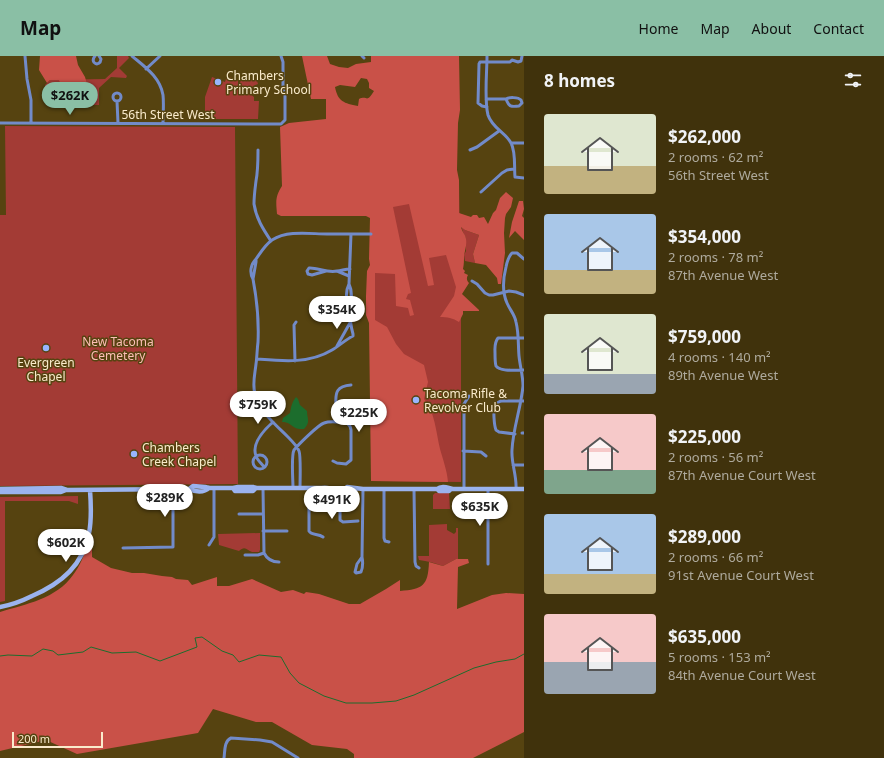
<!DOCTYPE html>
<html lang="en">
<head>
<meta charset="utf-8">
<style>
  body { margin:0; font-family:"Noto Sans",sans-serif; background:#4b3e1a; color:#f1f3f6; height:100vh; display:flex; flex-direction:column; font-size:15px; white-space:nowrap }
  * { box-sizing:border-box; margin:0 }
  p { font-size:13px; color:#aeaa9d }
  .icon { flex:none; width:22px; height:22px; fill:none; stroke:currentColor; stroke-width:2; stroke-linecap:round; stroke-linejoin:round }
  .map { position:relative; flex:1; overflow:hidden }
  .details { display:flex; flex-direction:column; background:#40320c; width:360px }
  .details>* { flex:none }
  .scale { position:absolute; left:12px; bottom:10px; width:91px; box-sizing:border-box; padding-left:4px; border:2px solid #faebcc; border-top:0; font-size:11px; line-height:14px; white-space:nowrap; color:#faebcc; -webkit-text-stroke:3px #564310; paint-order:stroke }
  .price { position:absolute; translate:-50% -34px; padding:0 9px; border-radius:14px; background:#fff; color:#222; font-size:13px; line-height:26px; filter:drop-shadow(0 1px 2px #0008) }
  .price::after { content:''; position:absolute; left:50%; top:24px; width:12px; height:9px; margin-left:-6px; background:inherit; clip-path:polygon(0 0,100% 0,50% 100%) }
  .price.selected { background:#8abfa5; color:#111 }
  ul { padding:0; list-style:none }
  li { display:flex; align-items:center; gap:12px; height:100px; padding:0 20px }
  li span { display:grid; place-items:center; flex:none; width:112px; height:80px; border-radius:4px; color:#555 }
  li>.icon { margin-inline-start:auto }
  span .icon { width:48px; height:48px; fill:#fffc; stroke-width:1 }
  li b { font-size:17px }
  h2 { display:flex; justify-content:space-between; align-items:center; height:48px; padding:0 20px; font-size:17px }
  header { display:flex; align-items:center; gap:24px; box-sizing:border-box; height:56px; padding:0 20px; background:#8abfa5; color:#111 }
  header strong { font-size:19px }
  nav { display:flex; gap:22px; margin-inline-start:auto; font-size:14px }
  main { display:flex; flex:1; min-height:0 }
  .map>svg:first-child { display:block }
  .green { fill:#a33b35 }
  .forest { fill:#c95148; fill-rule:evenodd }
  .water { fill:#1c6d2d }
  .lines { fill:none; stroke-linecap:round; stroke-linejoin:round }
  .stream { stroke:#1c6d2d; stroke-width:1 }
  .street { stroke:#728bc9; stroke-width:3 }
  .secondary { stroke:#9bb3ee; stroke-width:4.5 }
  .poi-dot { fill:#98b5fd; stroke:#564310; stroke-width:1.5 }
  .labels { text-anchor:middle; dominant-baseline:central; stroke-width:3; stroke-linejoin:round; paint-order:stroke }
  .poi-label { font-size:12px; fill:#faebcc; stroke:#564310; text-anchor:start }
  .street-label { font-size:12px; fill:#faebcc; stroke:#564310 }
  .park-label { font-size:12px; fill:#fdbeb6; stroke:#564310 }
</style>
</head>
<body>
<header>
<strong>Map</strong>
<nav><a>Home</a><a>Map</a><a>About</a><a>Contact</a></nav>
</header>
<main>
<div class="map">
<svg width="524" height="702" viewBox="0 0 524 702">
  <rect width="100%" height="100%" fill="#564310"/>
  <path class="green" d="M117 0H128L129 2 119 12 127 20 126 22 111 21 99 32V49L48 48 45 29 50 24 105 23 117 12Z
    M253 17 254 18H255L258 28 253 30 250 38 254 41V45H259L258 63H207L205 60V41L212 21 225 26 227 20 237 24 238 25V34L245 39 248 37C232 30 241 21 253 17Z
    M5 70 235 71 238 428 0 430V159H6Z
    M459 124 461 248V426L371 425 372 125Z
    M461 170 465 174 479 179 473 198 475 207 465 205 464 199 466 195V182L463 176Z
    M435 437H449L450 453H433V439Z
    M78 440V448L69 445H5V545L0 546V441Z
    M447 468V474L454 478 456 476V472H458V503H456L443 510C435 507 427 505 419 504L418 500H429V469Z
    M260 477V494L259 496C258 496 254 496 252 496 247 494 245 489 239 495L219 489 218 478Z"/>
  <path class="forest" d="M40 0H76L78 9 85 21 87 28 81 35V41L86 50 69 49 62 50 66 44 64 36 59 24H50L47 27 39 14Z
    M302 0H327L330 8 339 11 348 12 356 8 371 6V0H459L460 54 458 67 457 114 459 124V157L471 161 473 159H477L479 162 484 161 488 168 493 157 496 154 500 142 506 136 513 142 511 151 506 158 505 162 504 177 505 197 501 228H498L497 222 486 209 475 207 473 198 479 179 465 174 461 171C462 176 466 179 466 183 467 189 465 194 464 200 464 204 464 208 463 213L465 215 464 217 468 219C466 222 467 225 469 227L462 238 479 254V255H463V258L459 266C453 262 447 261 440 261L454 240 456 231 446 199 429 202 434 229 428 230 409 148 393 151 411 237 408 238 406 243 410 244 414 259 410 260 408 252 396 250 395 218 375 217V264L387 271 396 288 404 298 424 309 428 326 424 343C435 356 436 376 440 393 443 404 447 414 448 426L371 425 369 267 366 259V240L367 215 370 209 369 203 370 162 366 160H281L277 158C276 145 275 141 282 130L280 71 289 67 326 63V43H311ZM361 22 367 23 369 27V32L374 35C366 48 368 39 359 43L358 50C344 47 338 46 335 31L340 29 355 31Z
    M519 145H523L524 153 522 160 524 162V184L515 175 509 182 512 166Z
    M88 489 92 490V501L111 512 132 517H144L162 520 172 521 176 523 188 524 192 529 217 521V530H229L252 523 281 536 293 534 304 538 306 536 319 538 349 548H360L386 533 400 524V535C423 533 428 530 429 506L443 510 456 503H468L469 507 458 511 457 553 492 539 506 537 524 538V676L473 702H354V698L347 693 312 689 272 666H256L213 653 198 677 77 698 46 684 0 695V556C26 548 56 543 73 519 80 510 84 499 88 489Z"/>
  <path class="water" d="M296 341 298 343 300 349 307 355C307 363 311 366 304 373 291 374 293 366 282 366L283 362 290 357C291 351 292 346 296 341Z"/>
  <g class="lines">
    <path class="stream" d="M0 600 8 599 32 600 43 593 53 595 58 599 83 596 91 591 112 597 136 596 160 605 197 591 195 582 202 581 222 595 233 599 239 606 259 599 281 601 290 617 299 627 324 640 346 647H372L396 645 414 639 474 612 496 606 515 603 524 598"/>
    <path class="street" d="M25 0 27 23 31 44V67
      M95 0C89 7 100 12 101 3L99 0
      M132 0C145 11 160 21 163 39 164 48 163 58 163 67
      M362 0 364 2
      M487 0C487 17 484 44 488 59 492 72 506 77 511 87 516 96 514 111 515 121L524 122
      M146 13 160 0
      M113 41a4 4 0 1 1 8 0a4 4 0 1 1-8 0Z
      M486 43H506C509 51 511 51 519 50L522 47 521 44C518 41 509 41 506 43
      M117 45 118 67
      M487 51 482 50 478 47 479 8 480 6H510L512 4 518 6 521 5 522 0
      M0 67 281 68 285 64V40L283 30V6L281 0
      M511 87H524
      M258 94C258 104 258 115 256 125 255 133 254 140 254 148 256 162 263 173 271 185
      M470 94 477 91 499 75
      M481 136 502 117 507 114 514 113
      M326 215 312 219 308 218 307 215 309 212H310C319 212 327 217 337 215 341 215 345 213 350 213
      M337 215 349 220
      M253 223 256 206V203
      M472 225 477 228 485 237 489 239H493L509 235 516 236 524 239
      M350 253C346 246 345 236 349 228L351 178
      M524 282H498C494 287 495 292 495 297 495 301 495 307 496 310 500 316 517 314 524 314
      M337 290 351 265
      M257 303C282 305 309 308 332 294 339 290 345 284 353 280V278C351 271 350 263 350 255 351 246 353 236 349 228
      M295 305 294 269 296 266
      M335 366C336 360 336 354 336 349 335 336 337 330 351 329
      M522 377H524
      M515 378 499 376 496 374C494 369 493 354 495 349 497 346 498 346 501 345H524
      M463 395 481 396 486 400
      M253 406a7 7 0 1 1 14 0a7 7 0 1 1-14 0Z
      M513 409H524
      M264 411C262 408 257 404 256 400 251 387 264 374 273 366
      M263 432 264 497C267 503 272 506 279 506
      M293 432C293 424 291 400 294 394 298 389 318 369 324 367 329 365 335 366 340 366 346 366 350 367 351 374V404L346 408 337 407 333 405
      M300 432C300 425 301 400 299 395 297 390 292 385 288 381 275 368 260 356 255 338 252 328 255 318 256 308 257 301 257 294 258 286 259 265 257 244 253 223 249 216 251 208 256 203 261 196 265 189 272 184 288 174 310 178 327 178 342 178 356 178 371 178
      M309 432V475C312 480 318 477 323 481
      M340 433V464L343 466 358 465
      M384 433V482L385 485 389 486
      M414 433 415 506 416 510 419 512
      M464 433V348L469 340
      M488 433V508
      M516 433C517 420 511 407 512 394 513 372 521 352 523 330 523 320 520 310 519 300 518 289 519 278 516 266 515 259 510 254 507 247 502 236 503 223 506 211 507 206 508 201 512 197H517L524 203
      M239 458H263
      M263 475H287
      M209 489 214 481V432
      M123 492 173 491V432
      M245 499H258L264 497
      M362 501C363 506 363 511 361 516L356 517 355 516 357 508 362 501 363 433
      M224 702C225 695 224 685 231 682L260 684 272 686 298 702"/>
    <path class="secondary" d="M233 432 235 435H253L256 432
      M322 432 324 435H329L332 433
      M0 433 61 432 67 434 189 433 193 430 205 431 209 432H233L238 431H253L256 432H322C326 431 328 432 332 433 336 433 341 433 345 433L347 435H354L355 433
      M189 433C195 436 204 437 209 432
      M345 433 347 431 363 433H437L439 435H449L451 433
      M437 433C442 429 448 432 453 433H524
      M0 436H61L66 434
      M0 551C11 549 22 545 32 540 62 527 83 509 89 477 92 463 91 448 90 434"/>
  </g>
  <g class="poi-dot">
    <circle cx="218" cy="26" r="4"/>
    <circle cx="46" cy="292" r="4"/>
    <circle cx="416" cy="344" r="4"/>
    <circle cx="134" cy="398" r="4"/>
  </g>
  <g class="labels">
    <g class="poi-label">
      <text x="226" y="19">Chambers<tspan x="226" dy="14">Primary School</tspan></text>
      <text x="46" y="306" text-anchor="middle">Evergreen<tspan x="46" dy="14">Chapel</tspan></text>
      <text x="424" y="337">Tacoma Rifle &amp;<tspan x="424" dy="14">Revolver Club</tspan></text>
      <text x="142" y="391">Chambers<tspan x="142" dy="14">Creek Chapel</tspan></text>
    </g>
    <g class="street-label">
      <text x="168" y="58">56th Street West</text>
    </g>
    <g class="park-label">
      <text x="118" y="285">New Tacoma<tspan x="118" dy="14">Cemetery</tspan></text>
    </g>
  </g>
</svg>
<div class="scale">200 m</div>
<b class="price selected" style="left:70px;top:60px">$262K</b>
<b class="price" style="left:337px;top:274px">$354K</b>
<b class="price" style="left:258px;top:369px">$759K</b>
<b class="price" style="left:359px;top:377px">$225K</b>
<b class="price" style="left:165px;top:462px">$289K</b>
<b class="price" style="left:332px;top:464px">$491K</b>
<b class="price" style="left:480px;top:471px">$635K</b>
<b class="price" style="left:66px;top:507px">$602K</b>
</div>
<section class="details">
<h2>8 homes<svg class="icon" aria-label="filters" viewBox="0 0 24 24"><path d="M4 7h16M4 17h16"/><circle cx="9" cy="7" r="2"/><circle cx="15" cy="17" r="2"/></svg></h2>
<ul>
<li><span style="background:linear-gradient(#dfe7d0 65%,#c2b280 0)"><svg class="icon" aria-label="home" viewBox="0 0 24 24"><path d="M3 11l9-7 9 7M6 9v11h12V9"/></svg></span><div><b>$262,000</b><p>2 rooms · 62 m²</p><p>56th Street West</p></div></li>
<li><span style="background:linear-gradient(#a9c7e8 70%,#c2b280 0)"><svg class="icon" aria-label="home" viewBox="0 0 24 24"><path d="M3 11l9-7 9 7M6 9v11h12V9"/></svg></span><div><b>$354,000</b><p>2 rooms · 78 m²</p><p>87th Avenue West</p></div></li>
<li><span style="background:linear-gradient(#dfe7d0 75%,#9aa5b1 0)"><svg class="icon" aria-label="home" viewBox="0 0 24 24"><path d="M3 11l9-7 9 7M6 9v11h12V9"/></svg></span><div><b>$759,000</b><p>4 rooms · 140 m²</p><p>89th Avenue West</p></div></li>
<li><span style="background:linear-gradient(#f6c9c9 70%,#7fa58c 0)"><svg class="icon" aria-label="home" viewBox="0 0 24 24"><path d="M3 11l9-7 9 7M6 9v11h12V9"/></svg></span><div><b>$225,000</b><p>2 rooms · 56 m²</p><p>87th Avenue Court West</p></div></li>
<li><span style="background:linear-gradient(#a9c7e8 75%,#c2b280 0)"><svg class="icon" aria-label="home" viewBox="0 0 24 24"><path d="M3 11l9-7 9 7M6 9v11h12V9"/></svg></span><div><b>$289,000</b><p>2 rooms · 66 m²</p><p>91st Avenue Court West</p></div></li>
<li><span style="background:linear-gradient(#f6c9c9 60%,#9aa5b1 0)"><svg class="icon" aria-label="home" viewBox="0 0 24 24"><path d="M3 11l9-7 9 7M6 9v11h12V9"/></svg></span><div><b>$635,000</b><p>5 rooms · 153 m²</p><p>84th Avenue Court West</p></div></li>
</ul>
</section>
</main>
</body>
</html>
